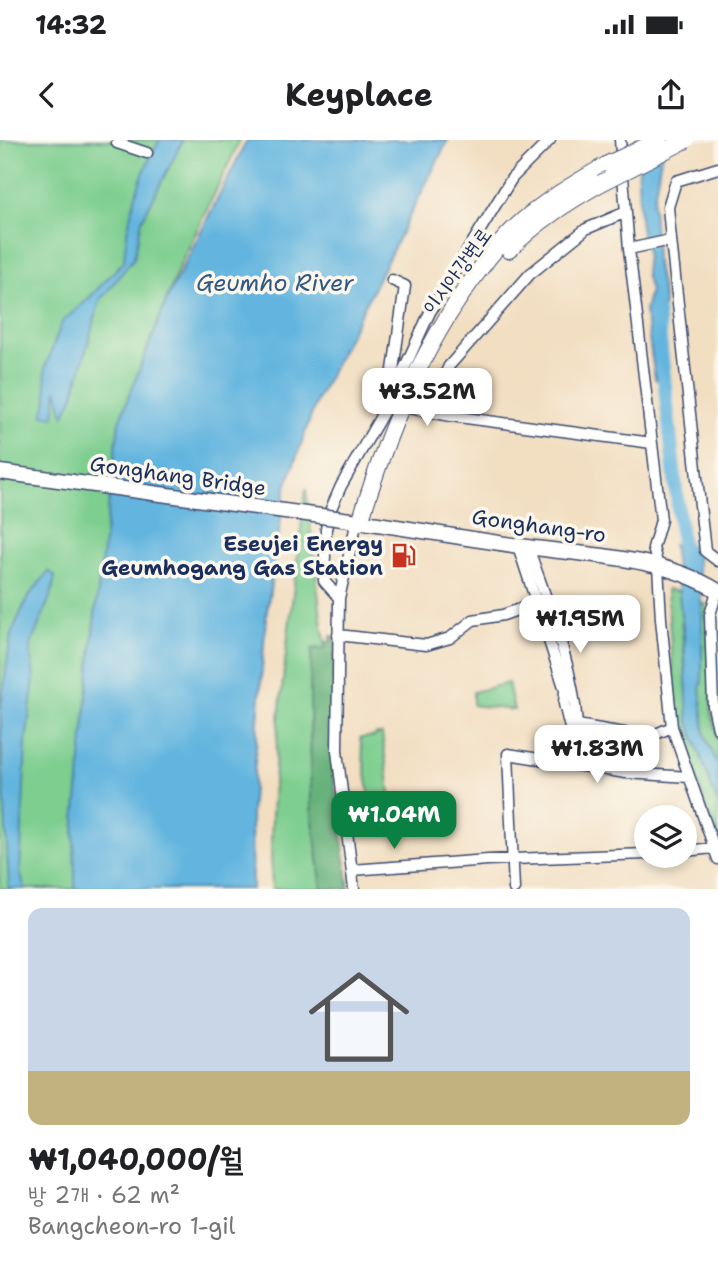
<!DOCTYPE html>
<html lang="ko">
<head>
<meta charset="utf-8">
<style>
  body { margin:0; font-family:"Shantell Sans","Poor Story",sans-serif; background:#f2f2f2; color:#202124; height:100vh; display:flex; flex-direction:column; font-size:26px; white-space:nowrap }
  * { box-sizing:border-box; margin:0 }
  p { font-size:23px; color:#757577 }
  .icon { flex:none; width:38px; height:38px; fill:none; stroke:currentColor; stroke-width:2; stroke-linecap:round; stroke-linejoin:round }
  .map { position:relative; height:749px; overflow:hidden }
  .side { display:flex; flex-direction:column; background:#fff; flex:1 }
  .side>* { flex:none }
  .buttons { position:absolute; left:634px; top:665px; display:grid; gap:14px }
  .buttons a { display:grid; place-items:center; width:63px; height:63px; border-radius:50%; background:#fff; box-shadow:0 4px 10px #0003; font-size:35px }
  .price { position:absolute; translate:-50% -60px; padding:0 16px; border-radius:14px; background:#fff; color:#222; font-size:23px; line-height:46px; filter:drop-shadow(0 2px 4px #0008) }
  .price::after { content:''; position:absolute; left:50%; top:42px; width:21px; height:16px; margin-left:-10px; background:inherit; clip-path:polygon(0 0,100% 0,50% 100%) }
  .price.selected { background:#0b8043; color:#fff }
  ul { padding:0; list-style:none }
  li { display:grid; align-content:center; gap:14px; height:371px; padding:0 28px }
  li+li { border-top:2px solid #e0e0e0 }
  li span { display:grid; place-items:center; height:217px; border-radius:14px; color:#555 }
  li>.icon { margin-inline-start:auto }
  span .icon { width:126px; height:126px; fill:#fffc; stroke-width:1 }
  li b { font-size:30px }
  .status { display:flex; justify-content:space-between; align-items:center; height:49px; padding:0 35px; background:#fff; direction:ltr }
  .status svg { height:19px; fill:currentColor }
  header { display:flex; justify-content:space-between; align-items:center; height:91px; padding:0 28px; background:#fff; font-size:32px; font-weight:700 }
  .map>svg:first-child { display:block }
  .green { fill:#7dce8f; stroke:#4c7e76; stroke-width:2 }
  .forest { fill:#66b17a; stroke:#40706c; stroke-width:2 }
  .water { fill:#64b5df; stroke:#40729e; stroke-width:2 }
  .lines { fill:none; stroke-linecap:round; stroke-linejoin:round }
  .river { stroke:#64b5df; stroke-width:14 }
  .minor-casing { stroke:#3b496d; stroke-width:13 }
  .major-casing { stroke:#3b496d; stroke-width:17 }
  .highway-casing { stroke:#3b496d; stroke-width:18 }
  .minor { stroke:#fff; stroke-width:10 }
  .major { stroke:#fff; stroke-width:14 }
  .highway { stroke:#fff; stroke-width:16 }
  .major-bridge-casing { stroke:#3b496d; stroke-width:17; stroke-linecap:butt }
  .highway-bridge-casing { stroke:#3b496d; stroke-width:18; stroke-linecap:butt }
  .major-bridge { stroke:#fff; stroke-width:14 }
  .highway-bridge { stroke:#fff; stroke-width:16 }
  .labels { text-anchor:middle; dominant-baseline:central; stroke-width:7; stroke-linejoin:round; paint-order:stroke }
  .street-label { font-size:21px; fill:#1b2f5e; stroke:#fbf7ec }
  .poi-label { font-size:21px; font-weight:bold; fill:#1b2f5e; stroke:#fbf7ec; text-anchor:end }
  .water-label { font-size:23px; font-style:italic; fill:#315785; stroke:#fbf7ec }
</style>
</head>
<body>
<div class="status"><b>14:32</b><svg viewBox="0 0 49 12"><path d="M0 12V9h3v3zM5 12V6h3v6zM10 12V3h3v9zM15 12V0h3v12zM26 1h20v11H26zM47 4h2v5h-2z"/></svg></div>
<header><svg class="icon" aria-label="back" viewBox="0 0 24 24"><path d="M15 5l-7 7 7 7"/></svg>Keyplace<svg class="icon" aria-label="share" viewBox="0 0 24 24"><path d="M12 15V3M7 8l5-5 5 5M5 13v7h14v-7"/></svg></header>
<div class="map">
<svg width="718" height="749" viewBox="0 0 718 749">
  <rect width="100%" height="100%" fill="#fbf7ec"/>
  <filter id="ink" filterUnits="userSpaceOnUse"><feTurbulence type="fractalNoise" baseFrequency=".0143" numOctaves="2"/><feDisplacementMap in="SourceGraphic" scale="14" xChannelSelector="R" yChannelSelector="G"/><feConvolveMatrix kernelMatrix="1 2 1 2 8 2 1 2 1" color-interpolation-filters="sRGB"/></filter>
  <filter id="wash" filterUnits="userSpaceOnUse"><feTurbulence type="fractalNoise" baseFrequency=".00686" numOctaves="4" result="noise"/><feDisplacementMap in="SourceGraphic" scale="28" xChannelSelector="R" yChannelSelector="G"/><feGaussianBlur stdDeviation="1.57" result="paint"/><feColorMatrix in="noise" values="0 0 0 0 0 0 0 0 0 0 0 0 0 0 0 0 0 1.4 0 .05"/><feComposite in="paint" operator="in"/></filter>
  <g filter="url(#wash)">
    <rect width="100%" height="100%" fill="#f2dec1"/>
    <path class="green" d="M0 0H240L178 130 119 282 77 749H0Z
      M306 348 322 486 327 508 312 509 310 551 311 666 322 749H272C269 695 274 642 278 588 286 508 296 428 306 348Z
      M667 449 679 452 689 580 718 665V698L679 593 676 578Z
      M702 464H706L712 574 718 597V625L705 595 700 548 702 543Z
      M508 543 514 570 473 565V552Z
      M376 594H382L394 680 374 682 360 598 376 596Z"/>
    <path class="forest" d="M331 496 335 497 333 631 349 749H322L311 666 310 551 312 509 326 508 325 502H330Z"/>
    <path class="water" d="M160 0H183L142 80 134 118 100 160 73 258 64 276 57 249 54 277 43 275 47 261 45 228 62 182 89 158 124 121C126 83 139 32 160 0Z
      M247 0H448L316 262 286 347 266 477 251 674 252 749H75L74 692 95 474 119 282 168 157Z
      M642 0H664L653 64 656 121 664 161 659 191 662 242 655 239 645 171 650 149 645 134 647 113 642 95 640 79 638 40Z
      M673 404 696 406 702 469V543L700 548 705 595 718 625V665L688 580 684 496Z
      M49 431 55 436 52 452 30 507 34 538 26 602 20 732 25 749H9L0 572 11 494 28 457Z"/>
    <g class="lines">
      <path class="river" d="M657 172 684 423"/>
    </g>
  </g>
  <g filter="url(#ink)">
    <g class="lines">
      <defs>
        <path id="minor" d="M620 0 629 109
          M117 3 147 13
          M718 28 676 41 668 67 671 100 629 109 661 380 653 408 658 426 661 479 672 587 718 719
          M626 72 586 89 530 134 449 226 439 247 440 259 451 276 652 303
          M671 100 705 411 718 421
          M390 251 405 146 392 140
          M409 268 451 276
          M518 406 565 550 564 564 571 592 567 623
          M528 407C548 465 573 524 577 585L630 594 636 601
          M717 451 710 475 713 566 718 589
          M339 458 324 441 326 389 330 371 341 346 389 262 430 172 512 38 550 0
          M338 495 426 505 450 498 473 480 503 475 537 463
          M592 628 612 613 672 587
          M684 711 714 708
          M352 730 488 720 646 714
          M354 749 337 611 339 458 357 381
          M514 749 508 614 626 633 689 637"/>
        <path id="major" d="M350 380C407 388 464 398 520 406 587 416 659 415 718 451"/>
        <path id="highway" d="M509 110C536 82 568 62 601 43
          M360 382C387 294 420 210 475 136 488 118 503 98 520 83 547 59 577 42 608 24"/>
      </defs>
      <use href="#minor" class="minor-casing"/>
      <use href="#major" class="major-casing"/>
      <use href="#highway" class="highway-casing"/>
      <use href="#minor" class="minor"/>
      <use href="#major" class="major"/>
      <use href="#highway" class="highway"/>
      <defs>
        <path id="major-bridge" d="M0 332 350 380"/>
        <path id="highway-bridge" d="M608 24 659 0
          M601 43 686 0"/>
      </defs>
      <use href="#major-bridge" class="major-bridge-casing"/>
      <use href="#highway-bridge" class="highway-bridge-casing"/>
      <use href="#major-bridge" class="major-bridge"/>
      <use href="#highway-bridge" class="highway-bridge"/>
    </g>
  </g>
  <defs>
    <symbol id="fuel-bare" viewBox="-9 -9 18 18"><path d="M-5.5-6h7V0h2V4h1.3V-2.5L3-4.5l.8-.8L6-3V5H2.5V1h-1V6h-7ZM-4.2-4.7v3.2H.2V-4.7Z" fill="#c8321e" stroke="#fbf7ec" stroke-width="2.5" paint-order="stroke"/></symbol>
  </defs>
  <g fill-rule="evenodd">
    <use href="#fuel-bare" x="386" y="398" width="35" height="35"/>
  </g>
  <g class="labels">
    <g class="street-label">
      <text transform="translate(457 131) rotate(-54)">이시아강변로</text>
      <text transform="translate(178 336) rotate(8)">Gonghang Bridge</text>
      <text transform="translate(539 386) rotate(8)">Gonghang-ro</text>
    </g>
    <g class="poi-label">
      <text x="383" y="404">Eseujei Energy<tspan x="383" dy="24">Geumhogang Gas Station</tspan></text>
    </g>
    <g class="water-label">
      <text x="275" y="143">Geumho River</text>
    </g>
  </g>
</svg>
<div class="buttons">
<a><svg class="icon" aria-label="layers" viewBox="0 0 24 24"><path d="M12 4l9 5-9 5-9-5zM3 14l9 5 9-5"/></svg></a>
</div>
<b class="price" style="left:427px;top:288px">₩3.52M</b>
<b class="price" style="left:580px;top:515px">₩1.95M</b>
<b class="price" style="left:597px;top:645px">₩1.83M</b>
<b class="price selected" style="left:394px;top:711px">₩1.04M</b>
</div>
<section class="side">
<ul>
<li><span style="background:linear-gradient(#c9d6e8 75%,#c2b280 0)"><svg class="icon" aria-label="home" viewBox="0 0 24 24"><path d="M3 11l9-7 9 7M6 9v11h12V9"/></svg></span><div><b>₩1,040,000/월</b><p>방 2개 · 62 m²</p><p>Bangcheon-ro 1-gil</p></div></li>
</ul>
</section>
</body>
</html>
